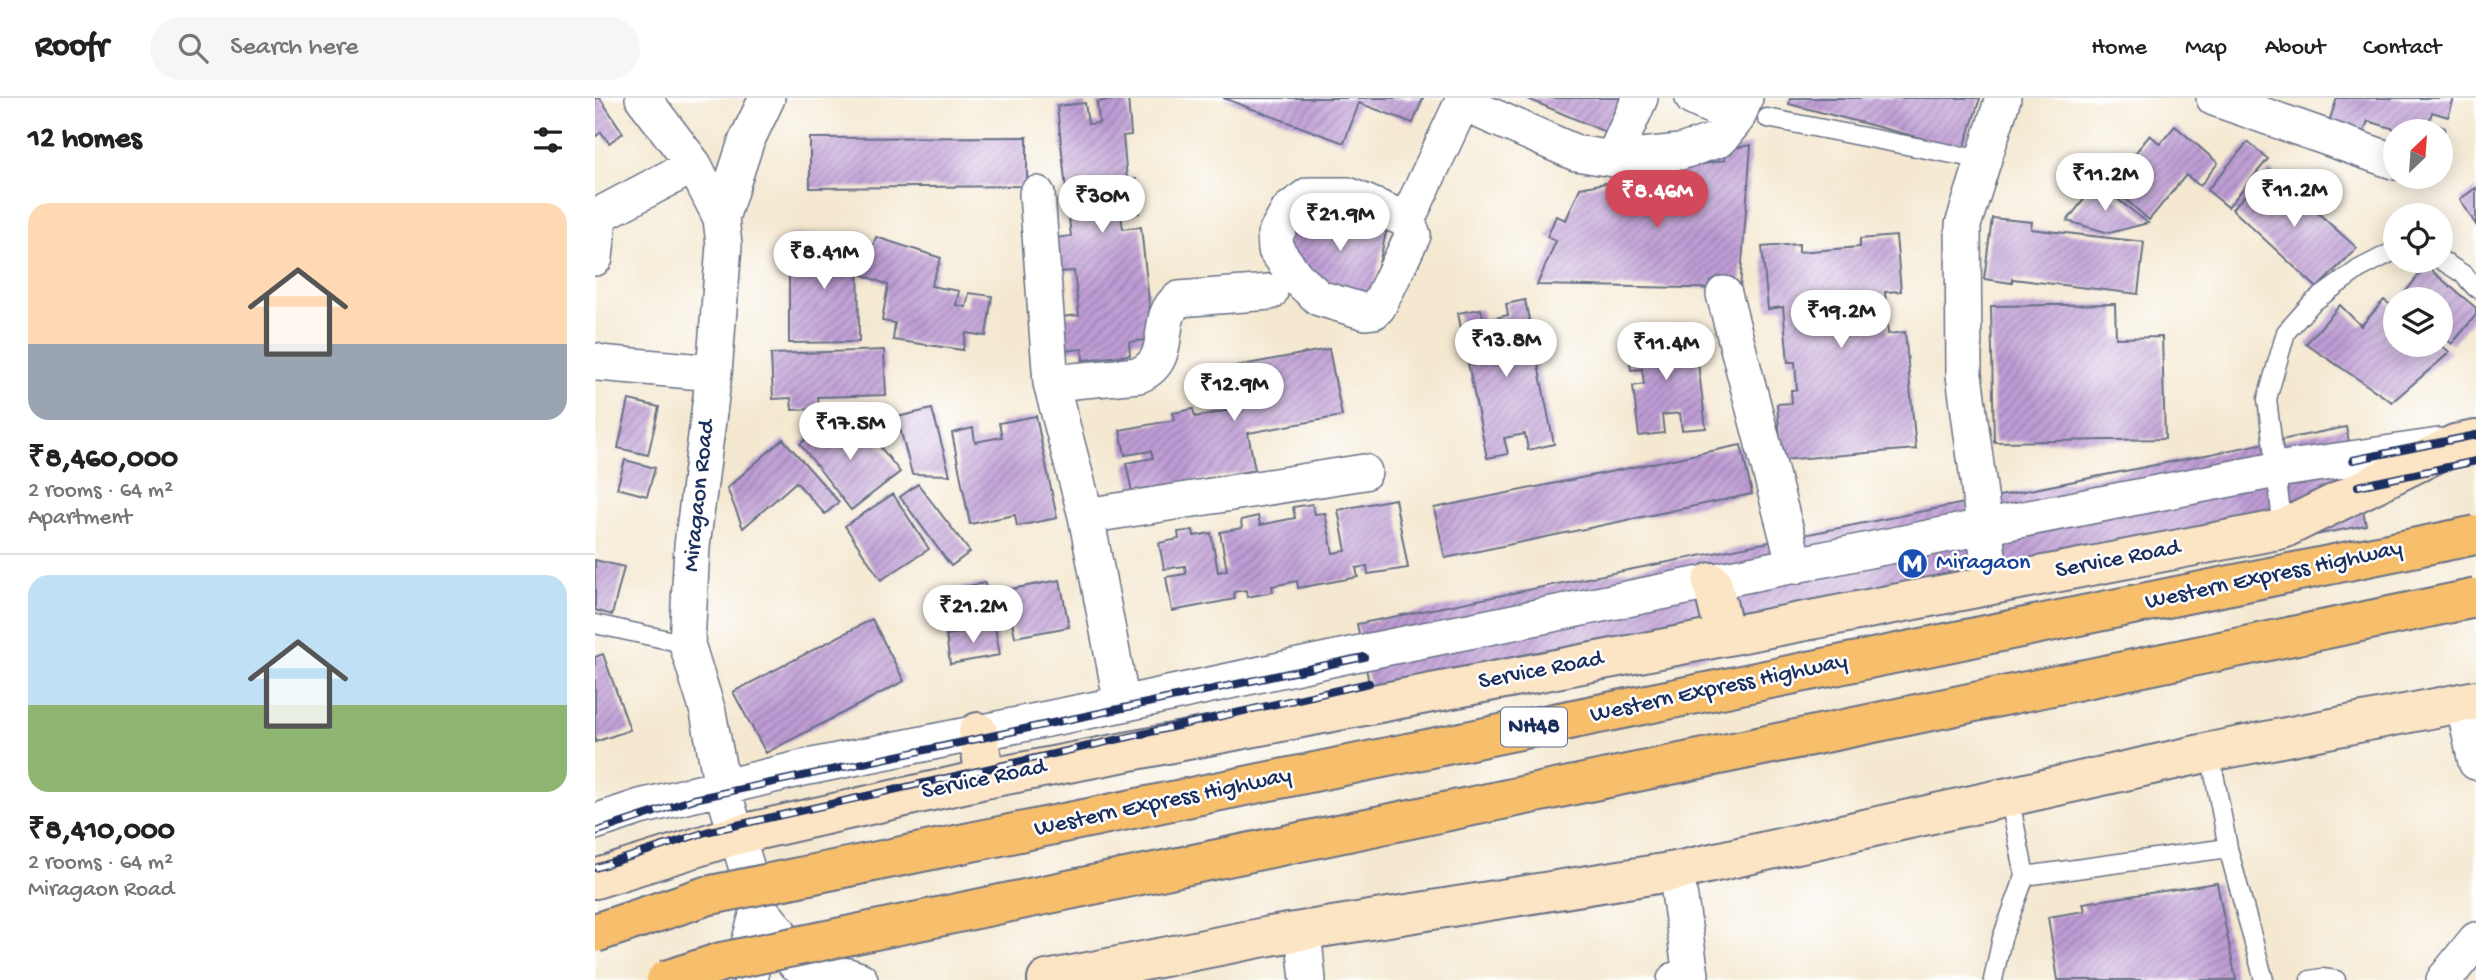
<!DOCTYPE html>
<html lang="en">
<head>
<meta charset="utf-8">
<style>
  body { margin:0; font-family:"Gochi Hand",sans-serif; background:#f6f6f6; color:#222; height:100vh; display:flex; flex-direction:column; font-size:26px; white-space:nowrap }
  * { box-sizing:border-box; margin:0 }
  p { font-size:23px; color:#767676 }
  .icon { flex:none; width:38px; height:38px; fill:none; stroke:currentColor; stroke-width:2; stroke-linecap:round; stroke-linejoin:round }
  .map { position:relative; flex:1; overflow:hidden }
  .details { display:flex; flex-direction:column; background:#fff; width:595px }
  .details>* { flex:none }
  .needle { width:46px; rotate:25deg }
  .controls { position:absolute; left:1788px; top:21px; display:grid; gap:14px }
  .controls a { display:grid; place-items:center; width:70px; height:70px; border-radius:50%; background:#fff; box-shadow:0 4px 18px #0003; font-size:35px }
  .price { position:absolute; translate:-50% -60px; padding:0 16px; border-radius:24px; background:#fff; color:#222; font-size:23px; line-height:46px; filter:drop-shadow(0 2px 4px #0008) }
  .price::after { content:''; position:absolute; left:50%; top:42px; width:21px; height:16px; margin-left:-10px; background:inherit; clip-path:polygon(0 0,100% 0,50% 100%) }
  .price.on { background:#d1495b; color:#fff }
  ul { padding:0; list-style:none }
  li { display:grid; align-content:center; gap:14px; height:371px; padding:0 28px }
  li+li { border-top:2px solid #e0e0e0 }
  li span { display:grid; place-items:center; height:217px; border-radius:21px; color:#555 }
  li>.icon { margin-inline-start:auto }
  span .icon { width:126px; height:126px; fill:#fffc; stroke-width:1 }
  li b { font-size:30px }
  h2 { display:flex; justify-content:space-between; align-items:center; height:84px; padding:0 28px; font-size:30px }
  header { display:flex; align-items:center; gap:42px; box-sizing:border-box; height:98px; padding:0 35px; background:#fff; border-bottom:2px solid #e0e0e0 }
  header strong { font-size:33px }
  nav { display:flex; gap:38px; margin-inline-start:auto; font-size:24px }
  .search { width:490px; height:63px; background:#f6f6f6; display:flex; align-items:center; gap:18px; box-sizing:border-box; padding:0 24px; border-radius:38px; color:#767676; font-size:26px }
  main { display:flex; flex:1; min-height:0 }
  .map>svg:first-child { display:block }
  .building { fill:url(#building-hatch) }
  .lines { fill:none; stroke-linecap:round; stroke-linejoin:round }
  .lane-casing { stroke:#677086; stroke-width:21 }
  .street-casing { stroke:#677086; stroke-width:38 }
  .secondary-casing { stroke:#677086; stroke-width:42 }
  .lane { stroke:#fff; stroke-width:18 }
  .street { stroke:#fff; stroke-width:35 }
  .secondary { stroke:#fce5c4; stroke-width:38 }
  .rail-casing { stroke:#1b2f5e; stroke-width:8 }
  .rail { stroke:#fff; stroke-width:5; stroke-dasharray:16; stroke-linecap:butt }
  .highway-bridge-casing { stroke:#677086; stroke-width:42; stroke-linecap:butt }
  .highway-bridge { stroke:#f7bf6c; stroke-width:38 }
  .labels { text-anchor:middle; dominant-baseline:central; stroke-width:5; stroke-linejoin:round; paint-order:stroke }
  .shield { fill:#fff; stroke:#5f6d8e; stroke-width:2 }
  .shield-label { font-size:23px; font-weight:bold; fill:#1b2f5e }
  .street-label { font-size:24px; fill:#1b2f5e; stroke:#fff }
  .transit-label { font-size:24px; fill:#164399; stroke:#fff; text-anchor:start }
</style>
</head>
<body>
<header>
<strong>Roofr</strong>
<div class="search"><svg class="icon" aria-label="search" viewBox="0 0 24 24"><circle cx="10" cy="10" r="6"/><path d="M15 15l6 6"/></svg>Search here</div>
<nav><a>Home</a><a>Map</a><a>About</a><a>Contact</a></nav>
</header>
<main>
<section class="details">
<h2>12 homes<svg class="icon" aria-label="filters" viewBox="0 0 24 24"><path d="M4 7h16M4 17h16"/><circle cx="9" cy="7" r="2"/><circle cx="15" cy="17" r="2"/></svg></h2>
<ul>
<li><span style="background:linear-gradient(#ffd9b3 65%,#9aa5b1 0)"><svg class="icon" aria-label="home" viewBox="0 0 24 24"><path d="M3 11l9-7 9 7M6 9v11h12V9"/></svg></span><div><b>₹8,460,000</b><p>2 rooms · 64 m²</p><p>Apartment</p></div></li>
<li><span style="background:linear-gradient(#bfe0f5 60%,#8fb573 0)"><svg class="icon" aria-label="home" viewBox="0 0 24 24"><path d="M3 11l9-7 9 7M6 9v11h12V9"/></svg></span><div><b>₹8,410,000</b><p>2 rooms · 64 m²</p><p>Miragaon Road</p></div></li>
</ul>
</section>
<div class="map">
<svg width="1881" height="882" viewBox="0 0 1881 882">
  <defs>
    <pattern id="building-hatch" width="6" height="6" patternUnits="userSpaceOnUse" patternTransform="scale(1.75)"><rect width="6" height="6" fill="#be9cd4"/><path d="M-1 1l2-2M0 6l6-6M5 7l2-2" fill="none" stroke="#9a80af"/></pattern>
  </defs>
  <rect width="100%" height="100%" fill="#fff"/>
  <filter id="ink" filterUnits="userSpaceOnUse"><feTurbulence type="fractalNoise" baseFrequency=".0143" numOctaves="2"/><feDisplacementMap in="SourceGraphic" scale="14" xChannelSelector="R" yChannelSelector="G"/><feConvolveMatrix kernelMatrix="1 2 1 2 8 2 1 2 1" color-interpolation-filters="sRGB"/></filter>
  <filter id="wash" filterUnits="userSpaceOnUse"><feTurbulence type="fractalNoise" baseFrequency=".00686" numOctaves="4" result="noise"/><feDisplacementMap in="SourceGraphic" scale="28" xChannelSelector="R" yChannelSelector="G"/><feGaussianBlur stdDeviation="1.57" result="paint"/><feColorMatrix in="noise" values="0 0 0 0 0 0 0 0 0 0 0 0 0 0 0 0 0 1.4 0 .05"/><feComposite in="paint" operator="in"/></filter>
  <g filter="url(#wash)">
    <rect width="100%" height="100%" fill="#f4e8d0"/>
    <g id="blocks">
      <path class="building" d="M0 0H5L28 35 14 45 6 34 0 39Z
        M533 0 536 37 528 38 532 82 541 81 544 115 526 117 528 131 546 129 558 241 534 244 535 257 488 262 487 251 469 253 466 219 484 217 479 173 463 174 460 140 476 138 462 8 490 5 493 26 504 25 502 4Z
        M628 0H828L818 25 764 5 749 45Z
        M931 0H1030L1015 36Z
        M1195 0H1385L1369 51 1194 6Z
        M1742 0H1859L1853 19 1837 14 1834 25 1850 30 1847 40 1846 33H1806L1773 23 1769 34 1734 24Z
        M1580 28 1623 65 1605 88 1591 77 1554 122 1514 87 1555 37 1565 46Z
        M432 39V88L215 90V40Z
        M1653 44 1673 61 1633 109 1612 92Z
        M1156 47 1145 191 942 187 961 143 952 139 961 118 971 122 985 90 1130 62 1128 52Z
        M1675 72 1762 150 1722 190 1637 111Z
        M1502 85 1553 125 1514 135 1472 123Z
        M1881 90V127L1865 101Z
        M740 114 793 126 775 206 719 181 721 173 703 169 690 155 698 122 736 131Z
        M1397 120 1437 124 1436 131 1549 144 1543 196 1417 181V185L1389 181Z
        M263 136 264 244 194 245V137H221L220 152H243V137Z
        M1301 138 1306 193 1290 194 1293 236 1310 234 1321 351 1187 362 1182 306 1197 305 1196 292H1202L1200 264H1193L1188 209 1173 211 1167 149 1204 146V154L1265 149V141Z
        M281 139 346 160 336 188 364 193 361 207 371 209 374 195 397 198 391 238 371 235 368 252 298 242 300 225 287 223 293 187 268 177Z
        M1831 168 1881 210V217L1857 246 1846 236V201H1805Z
        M930 202 959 346 933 352 930 336 909 340 913 356 892 360 863 215 886 211 889 223 913 217 911 206Z
        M1789 202 1801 211V247H1845L1855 254 1797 304 1711 246 1745 207 1766 228Z
        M1520 206 1521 240 1567 239 1570 341 1399 344 1396 208Z
        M1052 231 1053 241 1059 239 1061 253 1078 251 1076 236 1099 233 1111 330 1087 332 1085 315 1067 317 1069 335 1044 338 1038 288 1049 286 1047 271 1036 272 1031 233Z
        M734 251 747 318 653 335 660 372 537 394 531 365 558 360 556 353 530 357 525 332 580 322 578 315 598 311 600 319 655 308 651 289 640 291 636 269Z
        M289 252 291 297 223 299 224 311 197 312 196 300 178 301 176 256Z
        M34 302 64 309 53 357 23 350Z
        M337 311 355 377 317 376 302 319Z
        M441 318 462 420 422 428 420 417 375 426 357 335 378 330 380 344 407 339 404 325Z
        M237 320 252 339 268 327 305 374 256 412 205 346Z
        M1751 329 1771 427 782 624 762 526Z
        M188 341 244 404 230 416 201 384 148 430 132 390Z
        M1146 347 1157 396 850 460 839 410Z
        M30 362 60 370 52 398 22 390Z
        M323 386 375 454 356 468 305 399Z
        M298 396 334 451 286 482 250 428Z
        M800 401 813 470 773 476 772 468 761 470 763 479 703 490 702 483 677 488 678 494 652 499 651 492 639 494 640 501 577 513 571 479 591 476 590 468 569 471 564 445 584 441 583 434 598 432 599 438 616 435 623 474 632 472 625 434 647 430 646 422 663 418 665 427 700 420 698 409 717 406 720 416 730 415 738 455 751 453 743 412Z
        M0 462 29 469 17 517 0 512Z
        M465 482 474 529 420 539 411 492Z
        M390 485 397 523 345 532 342 516 366 512 362 490Z
        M277 521 309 583 171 655 138 594Z
        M400 529 405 557 355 566 351 537Z
        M8 556 35 632 0 644V559Z
        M1622 785 1641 882H1463L1453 819 1490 813 1488 805Z"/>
    </g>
  </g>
  <g filter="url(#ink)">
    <use href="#blocks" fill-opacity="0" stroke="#677086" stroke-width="2"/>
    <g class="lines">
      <defs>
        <path id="lane" d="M1172 20 1388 62
          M1846 162 1868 176 1881 190
          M1688 431 1672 301 1691 234 1717 205 1764 171 1801 152
          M0 526 92 546
          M1615 654 1633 750
          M1414 698 1430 778
          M1398 882 1407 840 1430 778 1633 750 1669 882
          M1715 882 1727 880 1741 882"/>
        <path id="street" d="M48 0 99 67 126 120 129 147 119 275 97 448 92 546 113 614 127 689 164 810
          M869 0 867 5 981 55 1018 61 1085 54 1125 41 1142 20 1150 0
          M1098 0 1142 20
          M1619 0 1801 64
          M1018 61 1045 0
          M442 96 456 285 491 418 527 606
          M714 97H753L812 122 818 137 783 209 779 213 771 214 724 200 701 179 681 152 680 137 694 112Z
          M126 120 151 44 172 0
          M812 122 867 5
          M0 160 4 122 10 114 99 67
          M1129 196 1200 468
          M0 263 4 265 119 275
          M456 285 544 277C582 260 557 220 584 201L675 194
          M491 418 769 374
          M1397 487 1369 277 1368 127 1408 0
          M1868 604 1881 664
          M0 724 45 709 208 670 527 606 755 557 1388 429 1681 372 1844 348
          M708 833 713 882
          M156 882 154 846 164 810 184 834 199 864 215 874 253 878 265 882
          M1080 882 1096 877 1081 773
          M1849 882 1881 842"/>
        <path id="secondary" d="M1117 484 1130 538
          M383 634 390 681
          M0 781 141 737 390 681 1688 431 1860 346 1881 342
          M452 882 675 838 1081 773 1615 654 1881 602"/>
      </defs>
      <use href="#lane" class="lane-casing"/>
      <use href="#street" class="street-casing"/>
      <use href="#secondary" class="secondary-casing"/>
      <use href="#lane" class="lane"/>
      <use href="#street" class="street"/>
      <use href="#secondary" class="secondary"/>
      <defs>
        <path id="rail" d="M1758 362 1881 337
          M1763 388 1881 363
          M0 734 99 701 769 559
          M0 770 111 734 774 585"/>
      </defs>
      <use href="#rail" class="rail-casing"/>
      <use href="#rail" class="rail"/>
      <defs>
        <path id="highway-bridge" d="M0 835 111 798 1881 437
          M71 882 126 864 1881 500"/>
      </defs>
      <use href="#highway-bridge" class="highway-bridge-casing"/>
      <use href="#highway-bridge" class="highway-bridge"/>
    </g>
  </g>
  <defs>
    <symbol id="metro-disc" viewBox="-11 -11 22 22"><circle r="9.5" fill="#1a4fb4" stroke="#fff"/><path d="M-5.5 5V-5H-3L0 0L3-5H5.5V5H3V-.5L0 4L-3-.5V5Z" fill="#fff"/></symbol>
  </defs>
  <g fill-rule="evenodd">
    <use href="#metro-disc" x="1300" y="448" width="35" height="35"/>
  </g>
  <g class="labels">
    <rect class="shield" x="906" y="609.5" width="66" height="39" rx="5"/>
    <g class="shield-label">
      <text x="939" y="629">NH48</text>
    </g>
    <g class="street-label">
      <text transform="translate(105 398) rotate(-84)">Miragaon Road</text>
      <text transform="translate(1523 462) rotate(-11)">Service Road</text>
      <text transform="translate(1679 478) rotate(-12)">Western Express Highway</text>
      <text transform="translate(946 573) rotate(-11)">Service Road</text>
      <text transform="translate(1124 591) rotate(-12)">Western Express Highway</text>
      <text transform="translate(389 682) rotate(-12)">Service Road</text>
      <text transform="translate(568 705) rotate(-12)">Western Express Highway</text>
    </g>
    <g class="transit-label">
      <text x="1341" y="465">Miragaon</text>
    </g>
  </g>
</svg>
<div class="controls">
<a><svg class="needle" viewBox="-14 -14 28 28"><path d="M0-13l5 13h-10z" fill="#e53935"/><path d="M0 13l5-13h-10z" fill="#767676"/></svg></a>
<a><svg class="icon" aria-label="locate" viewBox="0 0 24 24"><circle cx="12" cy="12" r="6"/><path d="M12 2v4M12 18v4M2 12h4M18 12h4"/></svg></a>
<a><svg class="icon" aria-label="layers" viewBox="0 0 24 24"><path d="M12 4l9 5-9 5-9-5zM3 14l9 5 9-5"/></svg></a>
</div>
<b class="price" style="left:1510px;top:115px">₹11.2M</b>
<b class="price" style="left:1699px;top:131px">₹11.2M</b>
<b class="price on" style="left:1062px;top:132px">₹8.46M</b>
<b class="price" style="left:507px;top:137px">₹30M</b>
<b class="price" style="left:745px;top:155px">₹21.9M</b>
<b class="price" style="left:229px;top:193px">₹8.41M</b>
<b class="price" style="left:1246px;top:252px">₹19.2M</b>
<b class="price" style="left:911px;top:281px">₹13.8M</b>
<b class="price" style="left:1071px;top:284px">₹11.4M</b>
<b class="price" style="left:639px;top:325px">₹12.9M</b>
<b class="price" style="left:255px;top:364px">₹17.5M</b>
<b class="price" style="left:378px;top:547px">₹21.2M</b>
</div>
</main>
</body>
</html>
